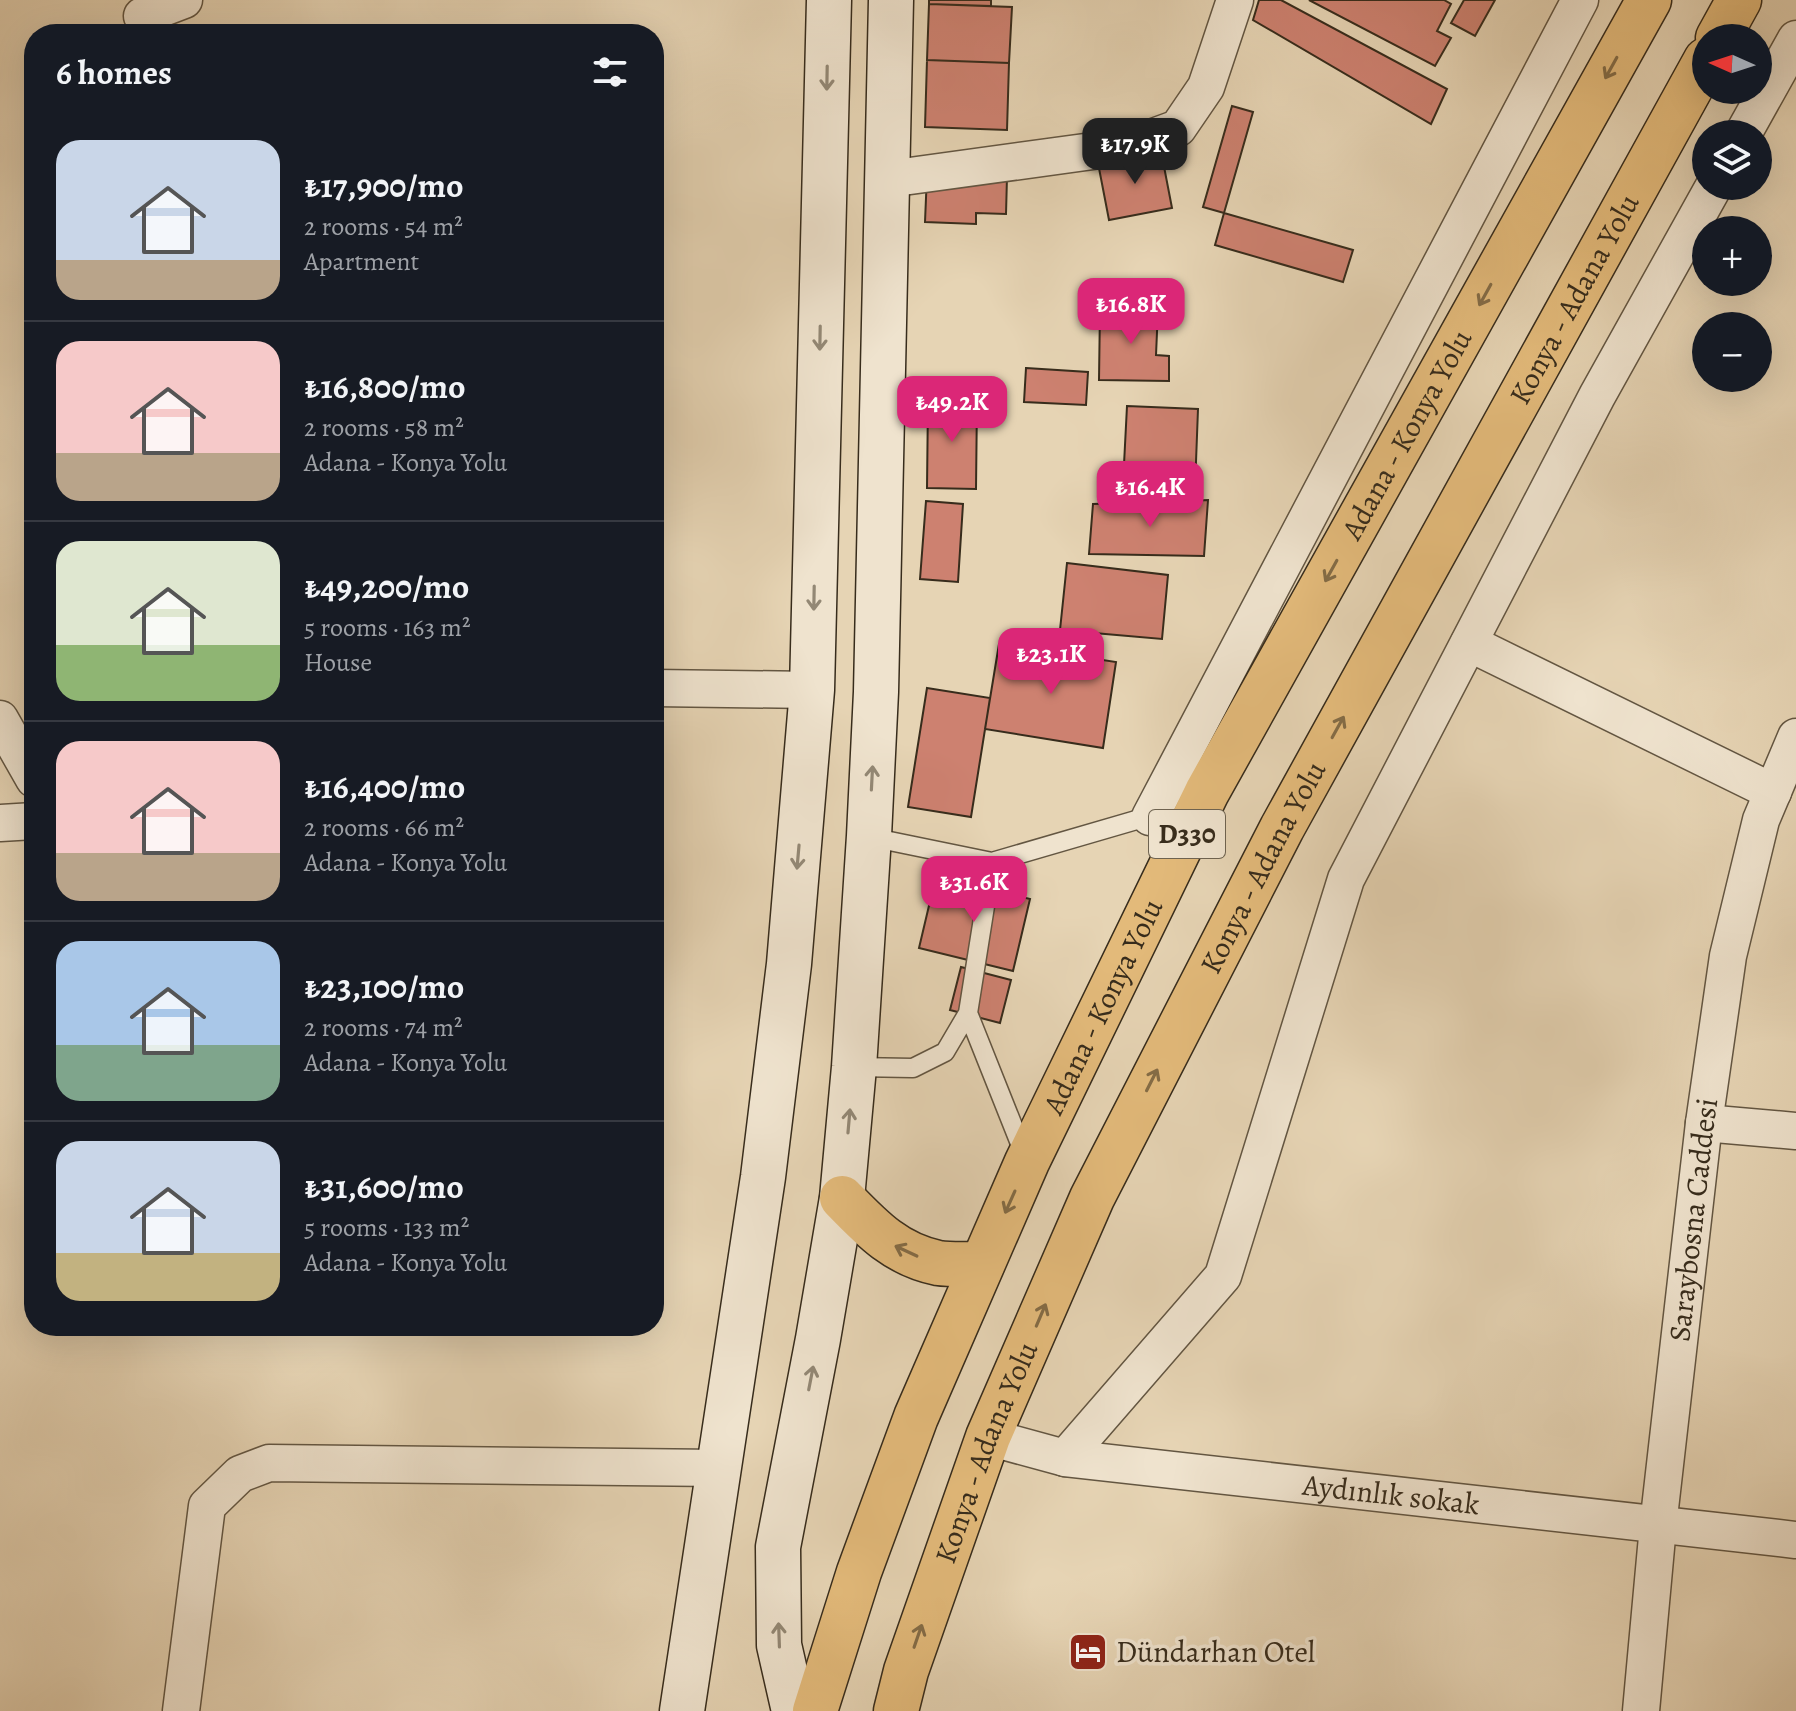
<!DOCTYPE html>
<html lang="en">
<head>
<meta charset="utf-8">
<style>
  body { margin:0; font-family:Alegreya,serif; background:#20242c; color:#f1f3f6; height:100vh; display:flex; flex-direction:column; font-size:30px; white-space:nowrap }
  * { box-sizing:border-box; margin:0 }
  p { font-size:26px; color:#9ea1a6 }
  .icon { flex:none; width:44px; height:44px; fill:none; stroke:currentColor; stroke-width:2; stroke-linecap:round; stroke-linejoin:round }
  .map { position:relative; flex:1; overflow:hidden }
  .side { position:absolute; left:24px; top:24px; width:640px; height:1312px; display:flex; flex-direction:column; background:#171b24; border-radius:32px; box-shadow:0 8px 32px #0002 }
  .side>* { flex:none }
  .needle { width:52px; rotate:273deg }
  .buttons { position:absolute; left:1692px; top:24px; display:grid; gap:16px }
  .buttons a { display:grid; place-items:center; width:80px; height:80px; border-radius:50%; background:#171b24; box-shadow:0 8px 32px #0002; font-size:40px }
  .price { position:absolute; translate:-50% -68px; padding:0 18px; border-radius:16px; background:#db2777; color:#fff; font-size:26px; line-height:52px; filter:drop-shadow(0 2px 4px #0008) }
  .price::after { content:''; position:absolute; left:50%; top:48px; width:24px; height:18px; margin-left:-12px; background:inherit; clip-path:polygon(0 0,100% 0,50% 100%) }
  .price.selected { background:#222; color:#fff }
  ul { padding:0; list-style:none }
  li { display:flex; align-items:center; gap:24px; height:200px; padding:0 32px }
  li+li { border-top:2px solid #363941 }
  li span { display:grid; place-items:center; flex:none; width:224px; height:160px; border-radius:24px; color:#555 }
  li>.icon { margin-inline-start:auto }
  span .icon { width:96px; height:96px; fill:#fffc; stroke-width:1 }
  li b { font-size:34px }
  h2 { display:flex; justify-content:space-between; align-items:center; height:96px; padding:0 32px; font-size:34px }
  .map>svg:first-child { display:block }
  .building { fill:#cd8170; stroke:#372c1c; stroke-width:2 }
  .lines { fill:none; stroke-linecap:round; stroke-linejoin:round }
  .service-casing { stroke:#635642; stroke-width:21 }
  .minor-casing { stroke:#635642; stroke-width:39 }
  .secondary-casing { stroke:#372c1c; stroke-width:47 }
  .trunk-casing { stroke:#372c1c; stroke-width:47 }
  .service { stroke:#efe3ce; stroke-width:18 }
  .minor { stroke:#efe3ce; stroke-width:36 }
  .secondary { stroke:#efe3ce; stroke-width:44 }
  .trunk { stroke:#e3ba7a; stroke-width:44 }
  .oneway { stroke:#846c46 }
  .oneway2 { stroke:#938875 }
  .labels { text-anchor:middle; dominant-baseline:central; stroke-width:7; stroke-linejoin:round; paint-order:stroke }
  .shield { fill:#efe3ce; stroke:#6e6351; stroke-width:2 }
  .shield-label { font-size:28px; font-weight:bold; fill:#372c1c }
  .street-label { font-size:30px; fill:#372c1c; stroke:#efe3ce }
  .poi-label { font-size:30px; fill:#372c1c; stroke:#efe3ce; text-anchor:start }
</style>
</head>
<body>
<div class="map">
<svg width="1796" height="1711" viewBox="0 0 1796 1711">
  <rect width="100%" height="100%" fill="#e6d4b4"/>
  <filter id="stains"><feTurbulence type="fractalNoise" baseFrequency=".0025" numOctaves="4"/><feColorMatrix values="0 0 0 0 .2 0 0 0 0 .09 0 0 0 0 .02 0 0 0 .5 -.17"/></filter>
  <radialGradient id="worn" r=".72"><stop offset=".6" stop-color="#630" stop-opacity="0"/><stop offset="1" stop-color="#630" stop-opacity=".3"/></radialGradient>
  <path class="building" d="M929 0H991V6L929 4Z
    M1259 0H1281L1447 89 1431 124 1253 20Z
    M1309 0H1444L1451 4 1437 31 1451 38 1435 66Z
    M1464 0H1495L1475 36 1451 23Z
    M929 4 1012 7 1009 63 927 60Z
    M927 60 1009 63 1007 130 925 127Z
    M1232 106 1253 112 1224 213 1203 207Z
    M1161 151 1172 208 1109 220 1098 163Z
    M927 174 1007 177 1006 214 976 213V224L925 222Z
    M1224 213 1353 250 1343 282 1215 245Z
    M1100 308 1158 309 1156 355 1169 356V381L1099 380Z
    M1026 368 1088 372 1086 405 1024 402Z
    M928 400H977L976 489 927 488Z
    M1127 406 1198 409 1195 488 1123 484Z
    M1208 500 1204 556 1089 554 1093 504Z
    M926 501 963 504 958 582 920 579Z
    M1067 563 1168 575 1162 639 1060 630Z
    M999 644 1116 662 1103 748 985 729Z
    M927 688 990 698 971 817 908 807Z
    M936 876 1030 899 1013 971 919 948Z
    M961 967 1011 980 1000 1023 950 1010Z"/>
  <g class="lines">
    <defs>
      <path id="service" d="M870 837 992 862
        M854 1067 913 1068 945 1052 968 1013
        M1025 1156 968 1013 992 862 1157 814"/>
      <g id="minor">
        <path d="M142 16 184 0"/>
        <path d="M1743 134 1796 39"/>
        <path d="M888 179 1129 146 1178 128 1206 87 1235 0"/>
        <path d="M1469 643 1773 792"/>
        <path d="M654 688 812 690"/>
        <path d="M0 719 34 779"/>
        <path d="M1150 817 1580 0"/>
        <path d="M0 823 34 821"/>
        <path d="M1704 1123 1796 1131"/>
        <path id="s1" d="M988 1437 1065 1458 1796 1540"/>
        <path d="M1065 1458 1223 1276 1346 879 1597 396 1714 186"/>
        <path d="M181 1711 207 1506 240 1474 269 1463 720 1468"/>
        <path id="s2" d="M1641 1711 1658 1526 1704 1123 1728 956 1761 820 1796 737"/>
      </g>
      <path id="secondary" d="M682 1711 763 1177 789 964 812 690 829 0
        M794 1711 779 1645 778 1547 818 1339 842 1198 854 1067 869 836 876 692 891 0"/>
      <g id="trunk">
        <path d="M1718 38 1739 0"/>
        <path d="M842 1198C871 1228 895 1254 938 1263 952 1265 968 1264 982 1264"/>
        <path id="s3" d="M815 1711 859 1572 916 1417 1027 1162 1207 792 1649 0"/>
        <path id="s4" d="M896 1711 906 1671 988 1437 1092 1198 1282 828 1706 60"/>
      </g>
    </defs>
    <use href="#service" class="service-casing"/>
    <use href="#minor" class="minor-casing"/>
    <use href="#secondary" class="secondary-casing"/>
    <use href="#trunk" class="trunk-casing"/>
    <use href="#service" class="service"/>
    <use href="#minor" class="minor"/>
    <use href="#secondary" class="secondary"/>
    <use href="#trunk" class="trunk"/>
  </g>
  <defs><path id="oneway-shaft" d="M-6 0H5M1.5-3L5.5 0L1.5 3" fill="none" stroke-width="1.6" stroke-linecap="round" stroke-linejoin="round" transform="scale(2)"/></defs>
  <g class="oneway">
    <use href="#oneway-shaft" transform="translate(1611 68) rotate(119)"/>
    <use href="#oneway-shaft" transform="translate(1485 295) rotate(119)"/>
    <use href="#oneway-shaft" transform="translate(1331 571) rotate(119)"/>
    <use href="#oneway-shaft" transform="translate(1338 727) rotate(-61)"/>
    <use href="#oneway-shaft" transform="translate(1152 1080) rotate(-63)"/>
    <use href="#oneway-shaft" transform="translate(1010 1202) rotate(114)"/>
    <use href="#oneway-shaft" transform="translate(906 1251) rotate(-155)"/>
    <use href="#oneway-shaft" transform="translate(1041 1315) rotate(-67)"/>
    <use href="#oneway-shaft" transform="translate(918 1636) rotate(-71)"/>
  </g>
  <g class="oneway2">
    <use href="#oneway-shaft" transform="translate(827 78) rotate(91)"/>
    <use href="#oneway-shaft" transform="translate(820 338) rotate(91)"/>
    <use href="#oneway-shaft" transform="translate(814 598) rotate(91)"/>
    <use href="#oneway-shaft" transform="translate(872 778) rotate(-87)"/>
    <use href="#oneway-shaft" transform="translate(798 857) rotate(95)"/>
    <use href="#oneway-shaft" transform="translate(849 1121) rotate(-85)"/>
    <use href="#oneway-shaft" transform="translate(811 1378) rotate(-79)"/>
    <use href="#oneway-shaft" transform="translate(779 1635) rotate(-92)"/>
  </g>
  <defs>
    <symbol id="hotel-square" viewBox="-11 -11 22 22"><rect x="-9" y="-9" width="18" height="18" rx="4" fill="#8f2418" stroke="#efe3ce"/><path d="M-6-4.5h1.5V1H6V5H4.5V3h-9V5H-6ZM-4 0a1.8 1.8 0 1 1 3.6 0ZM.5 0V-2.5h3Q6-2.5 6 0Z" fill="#fff"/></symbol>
  </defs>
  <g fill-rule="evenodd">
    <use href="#hotel-square" x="1066" y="1630" width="44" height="44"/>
  </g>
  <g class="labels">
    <rect class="shield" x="1149" y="810" width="76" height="48" rx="6"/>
    <g class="shield-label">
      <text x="1187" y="834">D330</text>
    </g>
    <g class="street-label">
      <text stroke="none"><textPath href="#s4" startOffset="1570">Konya - Adana Yolu</textPath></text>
      <text stroke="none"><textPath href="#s3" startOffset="1410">Adana - Konya Yolu</textPath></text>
      <text stroke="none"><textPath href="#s4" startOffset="922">Konya - Adana Yolu</textPath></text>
      <text stroke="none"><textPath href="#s3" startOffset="762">Adana - Konya Yolu</textPath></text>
      <text stroke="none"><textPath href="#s2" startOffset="494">Saraybosna Caddesi</textPath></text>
      <text stroke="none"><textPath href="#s4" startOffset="274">Konya - Adana Yolu</textPath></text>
      <text stroke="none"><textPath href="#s1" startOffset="408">Aydınlık sokak</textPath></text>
    </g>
    <g class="poi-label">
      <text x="1116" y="1652">Dündarhan Otel</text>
    </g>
  </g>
  <rect width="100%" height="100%" filter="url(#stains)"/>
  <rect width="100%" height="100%" fill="url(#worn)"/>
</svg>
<div class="buttons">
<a><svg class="needle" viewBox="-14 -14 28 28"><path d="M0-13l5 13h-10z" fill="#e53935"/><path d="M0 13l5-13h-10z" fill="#9ea1a6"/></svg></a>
<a><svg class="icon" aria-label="layers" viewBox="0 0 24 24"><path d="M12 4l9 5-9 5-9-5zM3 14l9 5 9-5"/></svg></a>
<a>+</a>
<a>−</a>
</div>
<b class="price selected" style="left:1135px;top:186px">₺17.9K</b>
<b class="price" style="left:1131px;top:346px">₺16.8K</b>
<b class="price" style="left:952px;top:444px">₺49.2K</b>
<b class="price" style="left:1150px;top:529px">₺16.4K</b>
<b class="price" style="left:1051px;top:696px">₺23.1K</b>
<b class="price" style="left:974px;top:924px">₺31.6K</b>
<section class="side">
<h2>6 homes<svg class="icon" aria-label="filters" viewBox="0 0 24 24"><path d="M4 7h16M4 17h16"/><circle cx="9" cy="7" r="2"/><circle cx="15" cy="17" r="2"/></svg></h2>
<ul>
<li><span style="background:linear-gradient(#c9d6e8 75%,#b9a48a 0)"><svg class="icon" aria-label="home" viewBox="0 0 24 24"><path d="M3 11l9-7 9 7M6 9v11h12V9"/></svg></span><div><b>₺17,900/mo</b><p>2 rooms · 54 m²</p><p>Apartment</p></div></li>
<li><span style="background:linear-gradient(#f6c9c9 70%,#b9a48a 0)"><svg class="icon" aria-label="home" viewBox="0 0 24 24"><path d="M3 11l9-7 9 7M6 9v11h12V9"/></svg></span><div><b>₺16,800/mo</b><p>2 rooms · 58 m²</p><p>Adana - Konya Yolu</p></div></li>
<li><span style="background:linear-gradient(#dfe7d0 65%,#8fb573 0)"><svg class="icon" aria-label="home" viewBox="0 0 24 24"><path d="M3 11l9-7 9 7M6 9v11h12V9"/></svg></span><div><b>₺49,200/mo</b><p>5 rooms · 163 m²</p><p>House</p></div></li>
<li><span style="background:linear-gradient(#f6c9c9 70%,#b9a48a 0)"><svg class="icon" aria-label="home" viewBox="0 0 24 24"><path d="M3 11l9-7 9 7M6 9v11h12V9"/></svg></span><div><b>₺16,400/mo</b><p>2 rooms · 66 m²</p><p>Adana - Konya Yolu</p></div></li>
<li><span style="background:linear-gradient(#a9c7e8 65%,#7fa58c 0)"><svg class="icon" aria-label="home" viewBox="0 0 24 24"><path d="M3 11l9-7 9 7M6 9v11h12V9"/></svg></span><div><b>₺23,100/mo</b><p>2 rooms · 74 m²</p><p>Adana - Konya Yolu</p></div></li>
<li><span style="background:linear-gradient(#c9d6e8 70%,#c2b280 0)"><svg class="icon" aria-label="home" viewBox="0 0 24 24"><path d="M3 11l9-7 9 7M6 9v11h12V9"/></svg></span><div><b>₺31,600/mo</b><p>5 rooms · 133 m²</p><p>Adana - Konya Yolu</p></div></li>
</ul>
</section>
</div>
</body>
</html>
